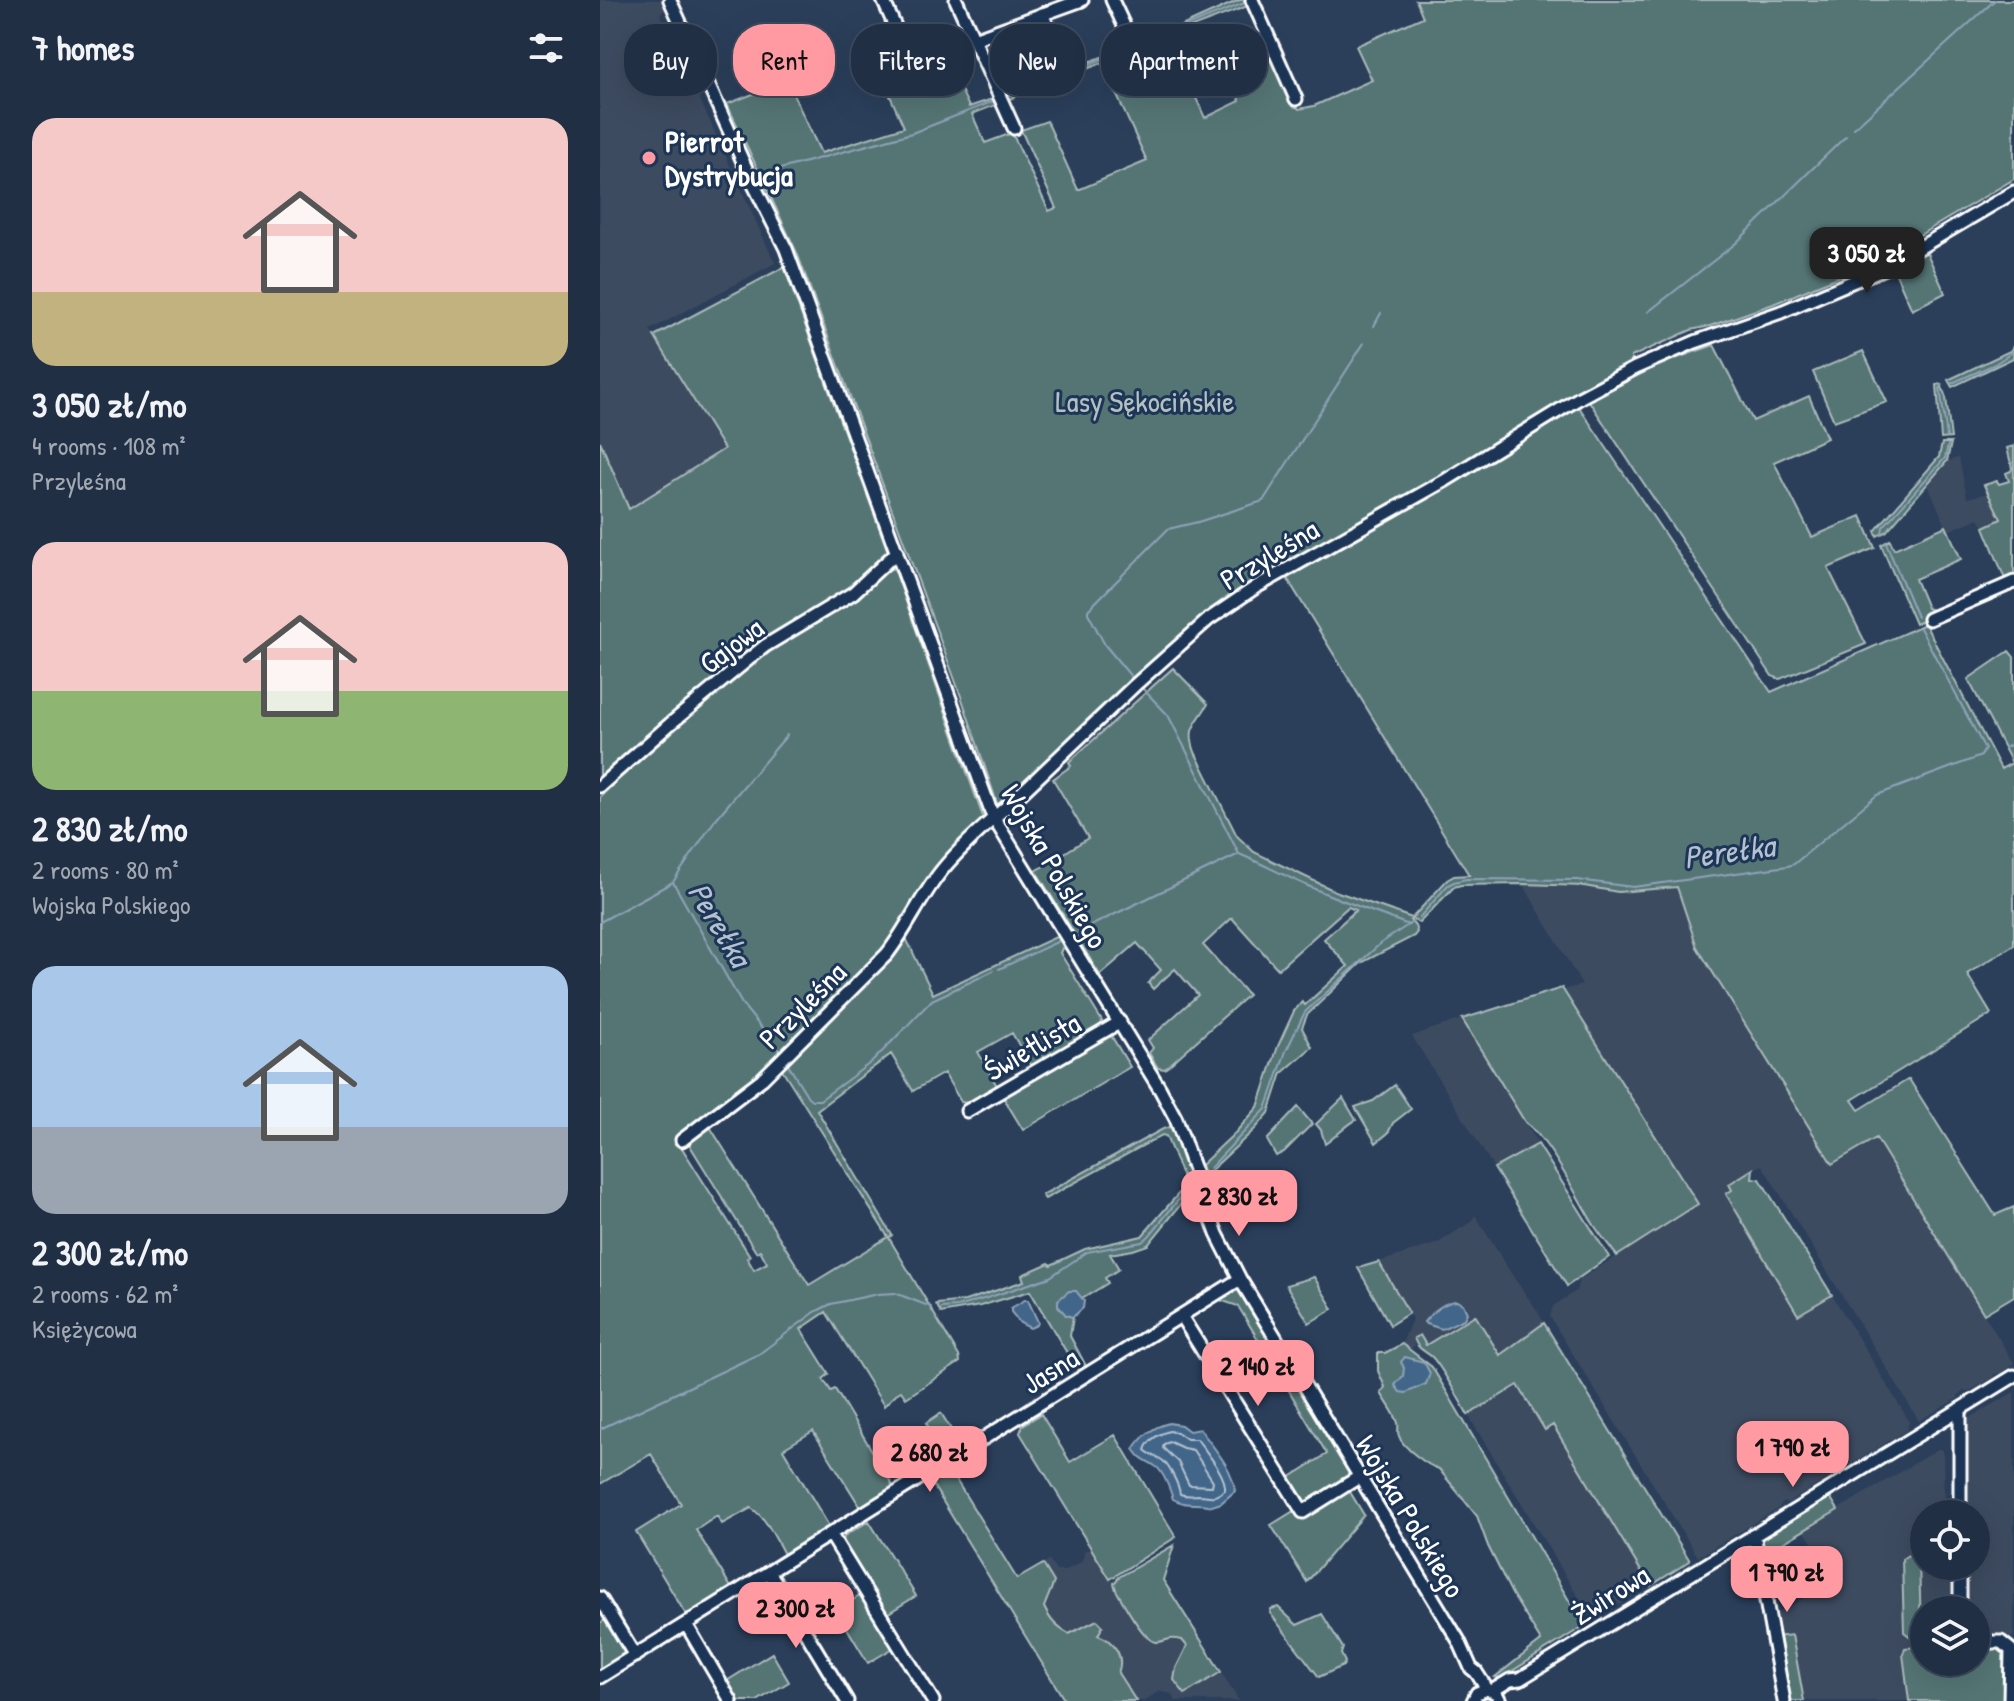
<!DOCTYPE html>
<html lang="en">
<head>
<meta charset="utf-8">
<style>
  body { margin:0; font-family:"Patrick Hand",sans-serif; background:#2d3b4f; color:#f1f3f6; height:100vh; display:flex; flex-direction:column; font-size:30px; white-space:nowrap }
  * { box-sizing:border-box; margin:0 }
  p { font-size:26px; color:#a2a9b2 }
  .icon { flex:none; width:44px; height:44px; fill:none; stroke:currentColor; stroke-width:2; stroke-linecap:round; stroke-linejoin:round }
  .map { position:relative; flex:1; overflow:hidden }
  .details { display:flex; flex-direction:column; background:#202f44; width:600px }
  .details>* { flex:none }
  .banner { position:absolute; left:24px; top:24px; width:760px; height:72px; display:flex; gap:16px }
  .tools { position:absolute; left:1310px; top:1500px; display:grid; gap:16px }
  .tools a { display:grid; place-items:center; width:80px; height:80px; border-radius:50%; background:#202f44; box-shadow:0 8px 32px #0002,0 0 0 2px #3d4a5d; font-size:40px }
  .price { position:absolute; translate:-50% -68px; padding:0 18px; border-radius:16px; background:#ff9aa2; color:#111; font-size:26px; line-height:52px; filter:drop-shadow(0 2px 4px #0008) }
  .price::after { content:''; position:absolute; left:50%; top:48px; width:24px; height:18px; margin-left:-12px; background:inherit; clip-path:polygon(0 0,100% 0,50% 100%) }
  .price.on { background:#222; color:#fff }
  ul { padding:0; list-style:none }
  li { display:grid; align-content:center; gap:16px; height:424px; padding:0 32px }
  li span { display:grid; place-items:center; height:248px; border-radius:24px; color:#555 }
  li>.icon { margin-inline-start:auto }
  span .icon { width:144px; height:144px; fill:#fffc; stroke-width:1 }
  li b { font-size:34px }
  h2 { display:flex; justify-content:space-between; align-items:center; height:96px; padding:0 32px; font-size:34px }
  .tag { padding:0 28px; border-radius:32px; background:#202f44; box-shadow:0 8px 32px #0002,0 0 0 2px #3d4a5d; font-size:28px; line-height:72px }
  .tag.on { background:#ff9aa2; color:#111 }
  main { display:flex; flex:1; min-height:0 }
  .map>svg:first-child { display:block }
  .built { fill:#3c4b60 }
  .green { fill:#557574; stroke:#aababa; stroke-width:2 }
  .water { fill:#436689; stroke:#8ea3b8; stroke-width:2 }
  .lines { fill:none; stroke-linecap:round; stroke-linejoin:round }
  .shore { stroke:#b4c2d0; stroke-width:2 }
  .stream { stroke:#8ea3b8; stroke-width:2 }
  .minor-casing { stroke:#fff; stroke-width:17 }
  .minor { stroke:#1d3557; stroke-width:11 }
  .poi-dot { fill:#ff9aa2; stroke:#1d3557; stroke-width:3 }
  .labels { text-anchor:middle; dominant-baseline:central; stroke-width:6; stroke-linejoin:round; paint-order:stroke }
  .poi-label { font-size:30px; font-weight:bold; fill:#fff; stroke:#1d3557; text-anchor:start }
  .park-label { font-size:30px; fill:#b2c1c0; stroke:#1d3557 }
  .street-label { font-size:30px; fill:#fff; stroke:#1d3557 }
  .water-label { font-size:32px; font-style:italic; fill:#b4c2d0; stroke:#1d3557 }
</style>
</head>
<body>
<main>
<section class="details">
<h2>7 homes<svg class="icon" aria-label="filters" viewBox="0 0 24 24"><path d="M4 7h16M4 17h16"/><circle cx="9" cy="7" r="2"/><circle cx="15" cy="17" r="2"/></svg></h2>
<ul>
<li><span style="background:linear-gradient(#f6c9c9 70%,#c2b280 0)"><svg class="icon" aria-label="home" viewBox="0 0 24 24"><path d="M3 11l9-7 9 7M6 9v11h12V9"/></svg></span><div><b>3 050 zł/mo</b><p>4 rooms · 108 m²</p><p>Przyleśna</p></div></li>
<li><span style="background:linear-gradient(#f6c9c9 60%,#8fb573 0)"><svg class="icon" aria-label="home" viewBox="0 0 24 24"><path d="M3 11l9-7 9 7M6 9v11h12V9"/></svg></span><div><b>2 830 zł/mo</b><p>2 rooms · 80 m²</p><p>Wojska Polskiego</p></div></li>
<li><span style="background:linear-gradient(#a9c7e8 65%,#9aa5b1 0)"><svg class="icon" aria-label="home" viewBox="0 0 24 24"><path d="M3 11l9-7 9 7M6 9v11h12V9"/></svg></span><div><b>2 300 zł/mo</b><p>2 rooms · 62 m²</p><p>Księżycowa</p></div></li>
</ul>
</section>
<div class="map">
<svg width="1414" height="1701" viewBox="0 0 1414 1701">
  <rect width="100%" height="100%" fill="#2b3f5b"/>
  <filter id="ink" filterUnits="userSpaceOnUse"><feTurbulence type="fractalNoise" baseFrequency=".0125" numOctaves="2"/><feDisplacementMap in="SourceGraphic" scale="16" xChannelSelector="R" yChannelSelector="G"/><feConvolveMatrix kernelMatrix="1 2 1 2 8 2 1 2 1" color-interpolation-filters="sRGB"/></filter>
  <g filter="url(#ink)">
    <path class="built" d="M0 0H62L67 9 60 13 175 263 50 330 125 449 29 509 0 441Z
      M1359 458 1367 498 1389 493 1401 520 1384 527 1379 518 1348 531 1328 485 1347 461Z
      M923 884 984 886 1018 892 1077 887 1097 947 1233 1164 1276 1138 1414 1363V1364L1401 1373 1394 1374V1377L1368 1392 1364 1391 1358 1395V1398L1319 1421 1162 1165 1153 1169 1129 1184 1132 1190 1127 1194 1198 1314 1232 1295 1309 1421 1307 1430 1188 1503 1185 1502 1180 1505 1179 1508 1098 1557 950 1317 953 1306 976 1291 979 1280 1098 1204 963 990 982 985Z
      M862 1019 938 1144 894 1168 812 1036Z
      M875 1215 914 1278 937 1310 944 1323 900 1355 825 1345 820 1335 814 1338 815 1344 811 1350 802 1344 812 1319 779 1262 838 1243 871 1222Z
      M918 1385 945 1429 953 1425 1050 1586 1014 1608 1012 1607 1006 1611 1005 1614 993 1621 868 1415Z
      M1414 1392V1637H1376V1610H1365V1566H1376V1514H1364L1365 1421Z
      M1338 1449 1343 1450 1344 1506 1348 1514H1324V1566H1357V1610H1324V1646H1320V1701H1187L1171 1617 1235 1580 1204 1530Z
      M491 1548 514 1583 516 1590 556 1642 572 1637 582 1640 587 1646 576 1668 585 1694 621 1672 639 1701H576L572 1694 559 1691 544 1701H536L518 1673 520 1667 460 1629 450 1619 444 1607 454 1582 443 1564 449 1560 456 1571H465L481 1562 484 1556 483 1552Z"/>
    <path class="green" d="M639 0H646L648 6 568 36 605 118 640 101 630 77 672 59 691 101 699 109 714 106 772 80 756 46 823 17 816 0H1414V179L1276 261 1173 304 1110 326 1091 330 1031 357 1033 364 989 388 771 516 688 561 619 603 489 718 400 805 397 803 362 699 197 253 127 104 187 81 221 153 304 127 278 69 363 37 369 49 346 58 369 107 395 98 398 104 372 114 385 143 412 133 449 211 456 208 421 130 447 121 478 190 547 161 502 63 407 100 404 95 517 51 519 56 526 53 524 47 566 33Z
      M1326 251 1345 293 1312 310 1295 272 1296 269Z
      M184 267 288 552 243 594 191 626 0 779V441L29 509 124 449 54 336Z
      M1114 345 1153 421 1209 396 1227 438 1174 462 1212 537 1261 516 1275 548 1228 568 1266 644 1180 679 1172 676 989 401 1060 364Z
      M1414 345 1413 358 1352 387 1348 380 1410 351Z
      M1263 351 1287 402 1234 421 1213 372Z
      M1341 384 1346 398 1351 438 1341 439 1337 385Z
      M979 407 1171 692 1325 624 1401 769 1412 763 1368 679 1409 651 1414 657V945L1367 974 1391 1014 1252 1100 1259 1110 1309 1079 1395 1215 1414 1207V1296L1384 1314 1276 1138 1232 1164 1097 947 1077 887 1018 892 984 886 923 884 861 885 854 887 819 923 812 919 810 920 815 926 817 932 814 936 761 963 707 1015 702 1028 712 1047 682 1073 669 1113 656 1128 605 1176 601 1165 635 1133 658 1107 678 1046 694 1011 702 1002 705 1005 748 966 724 939 756 910 748 907 678 969 632 918 603 945 648 995 565 1069 558 1068 549 1053 553 1048 548 1040 598 995 575 969 553 989 548 983 561 970 537 943 500 975 436 871 488 838 453 779 471 766 469 762 573 668 608 704C596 725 586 727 595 752L637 836 654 852 735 891 812 918 847 880 854 876 869 875 687 578 855 483Z
      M1342 443H1351L1347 461 1286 532 1277 536 1275 531 1339 457Z
      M1414 446V576L1405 579 1384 527 1401 519 1384 485 1397 481 1399 484 1409 481 1406 473 1411 471 1412 468 1407 448Z
      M1346 526 1361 559 1315 579 1327 608 1335 611 1323 615 1324 620 1315 624 1281 545 1290 540 1294 549Z
      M294 568 384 820 285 951 161 1077 75 1144 82 1148 150 1256 147 1258 154 1270 167 1263 160 1250 156 1252 89 1144 90 1137 107 1122 209 1285 288 1237 180 1066 222 1023 228 1022 232 1018V1012L279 964 285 966 291 961 289 956 305 936 333 994 458 936 463 946 460 953 502 1021 500 1025 431 1066 412 1033 378 1052 397 1086 368 1103 361 1102 344 1073 313 1091 291 1054 217 1110 292 1235 289 1238 359 1356 360 1362 306 1398 301 1391 296 1394 284 1406 226 1312 201 1329 229 1374 223 1379 231 1391 235 1389 292 1484 291 1489 261 1508 213 1431 183 1449 230 1528 185 1556C176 1540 167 1518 151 1508L122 1524 117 1516 96 1530 132 1589 91 1613H85L36 1532 81 1504 51 1454 0 1484V797L73 727 168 651 256 599 288 570Z
      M962 988 1098 1204 1017 1256C1009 1245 1001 1236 994 1225 975 1195 952 1143 925 1122L862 1019Z
      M507 1036 512 1037 530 1067 423 1130 403 1097Z
      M795 1085 811 1109 793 1123 788 1133 776 1143 755 1107 773 1101Z
      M743 1098 756 1120C749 1123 734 1138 725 1144L721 1130 716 1124Z
      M698 1107 712 1124 684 1152 676 1156 667 1140Z
      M571 1127 595 1187 548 1245 533 1250 510 1254 519 1269 505 1278 508 1283 482 1299 476 1292 466 1315 473 1317 470 1336 487 1368 479 1373 430 1291 380 1306 341 1313 336 1304 365 1301 424 1281 422 1275 449 1263 451 1265 485 1249 542 1236 586 1185 566 1136 562 1135 445 1199 442 1195 563 1129Z
      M938 1144 1009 1257 967 1286 894 1168Z
      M1153 1169 1152 1178 1160 1179 1232 1295 1198 1315 1126 1194 1132 1190 1129 1184Z
      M779 1262 809 1313 790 1325 758 1268Z
      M714 1277 733 1309 709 1323 686 1285Z
      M638 1290 654 1313H656L751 1477 705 1506 687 1479 727 1454 638 1306 620 1300Z
      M875 1315 900 1355 944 1323 1090 1561 1050 1586 953 1425 945 1430 918 1385 868 1415C860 1401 842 1367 832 1357 824 1350 818 1350 814 1338L820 1335 826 1345Z
      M802 1344 832 1367 984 1626 901 1678 895 1677 941 1641 912 1594 888 1546 877 1516 839 1469C828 1466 802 1447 799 1436 797 1432 799 1427 798 1423 795 1413 786 1402 781 1393L785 1387 778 1371V1353H785Z
      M341 1413 360 1444 345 1453 326 1423Z
      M441 1414 470 1462 515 1435 576 1537 510 1579 420 1433 423 1425Z
      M350 1470 417 1579 443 1564 454 1582 444 1607C450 1620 456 1627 469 1634L497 1620 503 1626 498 1635C514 1641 525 1656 518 1673L536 1701H465L331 1482Z
      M747 1487 764 1515 707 1582 671 1525 697 1509Z
      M1229 1495 1238 1510 1161 1556 1160 1538Z
      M269 1521 316 1596 285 1615 243 1545 244 1536Z
      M574 1545 563 1580 621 1672 585 1694 574 1680 576 1668 587 1646 582 1640C567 1636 567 1642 556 1642 544 1642 522 1600 516 1590L514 1583 519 1577Z
      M1310 1554H1315L1319 1559 1321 1632 1312 1638 1304 1632 1302 1559Z
      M263 1594 295 1647 268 1663 236 1610Z
      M678 1607 697 1625 722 1614 743 1648 741 1654 745 1662 743 1666 719 1677 670 1613 671 1609Z
      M5 1620 23 1650 25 1657 0 1673V1623Z
      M1192 1635 1204 1701H1187L1175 1637Z
      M1324 1646V1662H1376V1647H1403L1407 1651 1405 1701H1309L1303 1654 1305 1648Z
      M172 1653 189 1682 157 1701H136L125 1682Z"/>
    <path class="water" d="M469 1291H476L484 1301 483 1308 473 1317 466 1315 458 1306V1300Z
      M425 1300H428L438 1322 437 1325 430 1328 420 1323 411 1312V1308Z
      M857 1301 863 1304 867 1313 864 1319 842 1329 826 1324 824 1322C833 1311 843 1302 857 1301Z
      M805 1357 824 1362 830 1373 826 1384 806 1393 800 1392 795 1385 803 1376 804 1368 801 1362Z
      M569 1423 581 1425 589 1431 600 1429C613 1447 633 1468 635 1491L621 1503 612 1506C597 1502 587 1507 573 1499 570 1490 564 1471 555 1466 544 1458 543 1462 534 1449 543 1435 553 1427 569 1423Z"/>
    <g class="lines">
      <path class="shore" d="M569 1431 577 1432 587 1439H597C606 1452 627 1476 625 1490 613 1499 613 1496 600 1495 592 1495 588 1497 580 1494 579 1485 569 1465 562 1460 556 1456 550 1455 545 1450 548 1440 559 1434 569 1431Z
        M570 1442 583 1448 593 1450 613 1481 612 1486 589 1485 578 1462 563 1448 564 1444Z"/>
      <path class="stream" d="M526 50 647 2
        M407 96 518 53
        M1254 128 1395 0
        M162 174 312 133 394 101
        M1048 312 1135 244 1246 136
        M774 326 781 313
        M1352 383 1395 364 1414 351
        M1340 388 1347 437
        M1282 533 1283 527 1345 458 1348 445
        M1286 543 1317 617
        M533 679 505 645 488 613V610L568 529 598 522 663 501 764 343
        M542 688 568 715 639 854
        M1404 748 1414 744
        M73 882 115 820 187 735
        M819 918 848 885 854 882 866 879 977 880 1033 887 1188 866 1194 864 1277 795 1381 756 1385 749 1320 628
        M0 922 73 882 142 1004 180 1051
        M478 932 639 854C659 862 677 872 697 881 733 898 771 911 809 925
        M399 969 459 941
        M187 1063 208 1097 212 1100H220L273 1061 332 1000 393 971
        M610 1168 666 1109 686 1051 705 1012 781 943 811 923
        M341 1308 357 1307 390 1297 450 1277 487 1252 542 1242 549 1236 592 1183
        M0 1429 159 1354 215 1312 231 1304 278 1294 295 1293 331 1307"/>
      <defs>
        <path id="minor" d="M70 0 150 177 186 249 393 817 560 1089 576 1119 617 1234 640 1279 859 1641 871 1668 876 1672 887 1689
          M283 0 308 55
          M356 0 414 128
          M512 0 532 43
          M652 0 696 99
          M442 14 467 68
          M374 39 482 0
          M1329 619 1414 582
          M0 786 70 724 150 658 165 646 253 593 297 552
          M367 1111 520 1022
          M82 1140 162 1079 287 954C308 927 321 896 342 870 363 844 390 822 414 800L535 685 609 619 656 587 846 480 981 397 1035 368 1095 342 1181 312 1287 267 1414 192
          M581 1316 703 1512 759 1477
          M1360 1409V1514
          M1154 1534 1184 1701
          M231 1535 333 1701
          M170 1573 247 1701
          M0 1598 35 1656
          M1360 1610V1566
          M86 1624 131 1701
          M1376 1642H1401L1411 1650 1410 1701
          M0 1677 640 1279
          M892 1691 910 1680 920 1679 1414 1376
          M873 1701 877 1693 887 1689 896 1693 900 1701"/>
      </defs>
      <use href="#minor" class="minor-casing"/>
      <use href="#minor" class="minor"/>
    </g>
  </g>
  <circle class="poi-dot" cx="49" cy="158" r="8"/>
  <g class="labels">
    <g class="poi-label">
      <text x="65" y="141">Pierrot<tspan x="65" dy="34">Dystrybucja</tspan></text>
    </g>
    <g class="park-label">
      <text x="545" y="401">Lasy Sękocińskie</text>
    </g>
    <g class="street-label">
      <text transform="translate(669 554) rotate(-31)">Przyleśna</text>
      <text transform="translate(131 645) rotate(-37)">Gajowa</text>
      <text transform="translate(455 866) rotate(60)">Wojska Polskiego</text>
      <text transform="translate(202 1005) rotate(-45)">Przyleśna</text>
      <text transform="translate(432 1046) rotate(-30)">Świetlista</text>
      <text transform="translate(450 1370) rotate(-32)">Jasna</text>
      <text transform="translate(811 1516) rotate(59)">Wojska Polskiego</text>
      <text transform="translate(1010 1594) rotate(-32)">Żwirowa</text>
    </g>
    <g class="water-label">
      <text transform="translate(1129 851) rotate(-8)">Perełka</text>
      <text transform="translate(120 924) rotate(59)">Perełka</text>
    </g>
  </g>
</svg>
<div class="tools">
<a><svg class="icon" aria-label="locate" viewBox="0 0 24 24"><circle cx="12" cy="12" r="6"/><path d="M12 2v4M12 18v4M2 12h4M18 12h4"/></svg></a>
<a><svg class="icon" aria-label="layers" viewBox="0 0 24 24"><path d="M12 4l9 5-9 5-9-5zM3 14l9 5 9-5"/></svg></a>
</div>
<b class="price on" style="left:1267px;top:295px">3 050 zł</b>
<b class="price" style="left:639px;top:1238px">2 830 zł</b>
<b class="price" style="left:658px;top:1408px">2 140 zł</b>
<b class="price" style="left:1193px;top:1489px">1 790 zł</b>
<b class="price" style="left:330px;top:1494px">2 680 zł</b>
<b class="price" style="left:1187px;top:1614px">1 790 zł</b>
<b class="price" style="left:196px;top:1650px">2 300 zł</b>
<div class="banner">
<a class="tag">Buy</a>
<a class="tag on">Rent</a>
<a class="tag">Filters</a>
<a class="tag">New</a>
<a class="tag">Apartment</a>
</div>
</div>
</main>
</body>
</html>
